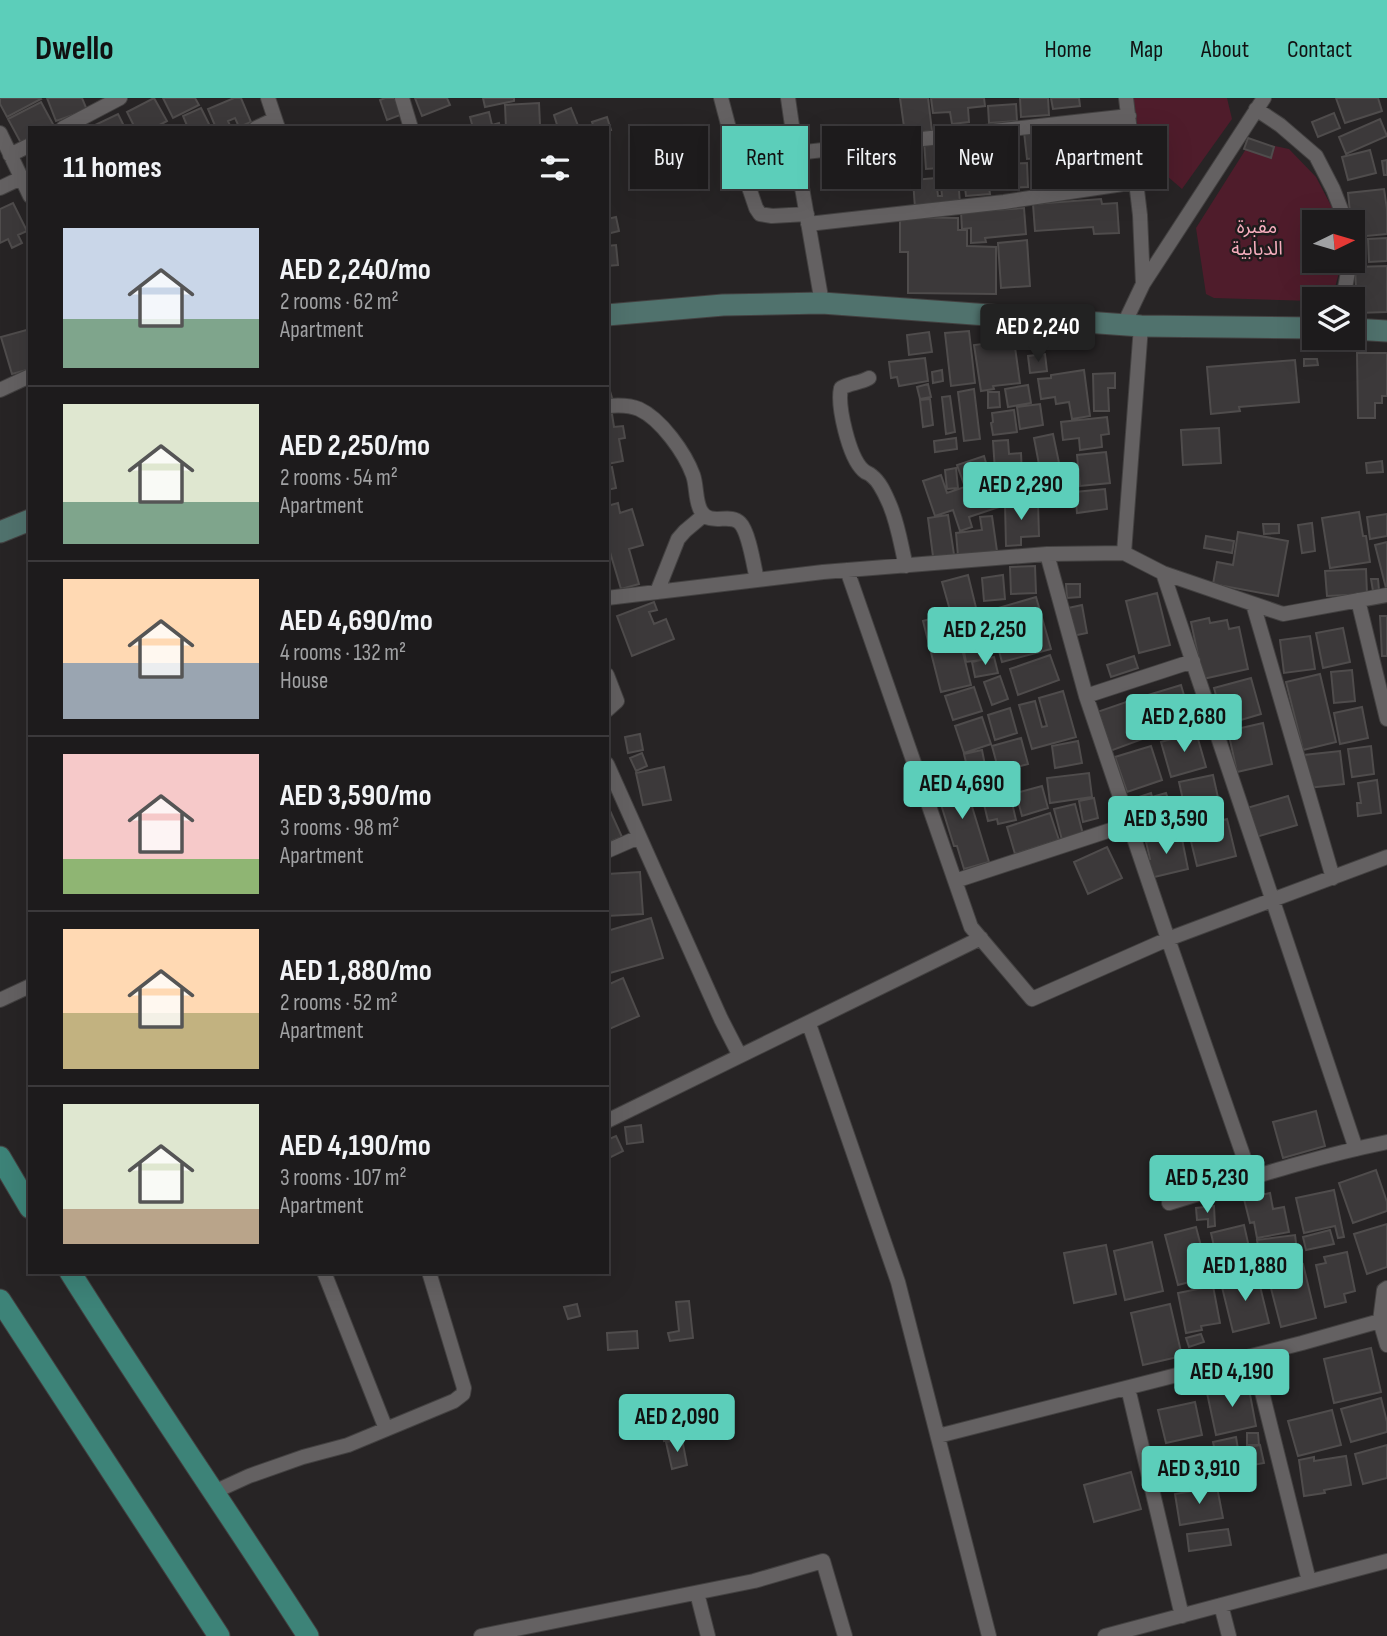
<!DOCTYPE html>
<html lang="en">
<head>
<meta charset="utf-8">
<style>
  body { margin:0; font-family:"Sofia Sans Condensed","Noto Sans Arabic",sans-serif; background:#2a2829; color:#f1f3f6; height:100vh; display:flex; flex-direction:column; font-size:26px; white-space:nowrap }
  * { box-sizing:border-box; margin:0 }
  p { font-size:23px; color:#a0a1a3 }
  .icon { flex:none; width:38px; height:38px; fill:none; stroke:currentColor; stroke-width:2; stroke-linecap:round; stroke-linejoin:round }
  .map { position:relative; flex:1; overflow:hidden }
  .side { position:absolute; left:28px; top:28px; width:581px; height:1148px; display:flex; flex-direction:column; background:#1d1b1c; border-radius:0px; box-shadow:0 7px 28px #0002,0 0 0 2px #3b393b }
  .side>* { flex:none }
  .banner { position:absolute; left:630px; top:28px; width:651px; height:63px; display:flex; gap:14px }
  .needle { width:46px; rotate:85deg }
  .controls { position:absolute; left:1302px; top:112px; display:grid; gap:14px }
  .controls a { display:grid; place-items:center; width:63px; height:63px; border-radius:0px; background:#1d1b1c; box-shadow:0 7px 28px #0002,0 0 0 2px #3b393b; font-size:35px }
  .price { position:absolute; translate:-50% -60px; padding:0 16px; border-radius:7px; background:#5cceba; color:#111; font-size:23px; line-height:46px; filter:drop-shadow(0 2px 4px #0008) }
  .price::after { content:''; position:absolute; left:50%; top:42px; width:21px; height:16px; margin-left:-10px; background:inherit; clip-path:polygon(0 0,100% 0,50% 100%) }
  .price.current { background:#222; color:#fff }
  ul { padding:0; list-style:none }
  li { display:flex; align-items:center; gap:21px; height:175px; padding:0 35px }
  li+li { border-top:2px solid #3b393b }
  li span { display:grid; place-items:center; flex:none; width:196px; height:140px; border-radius:0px; color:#555 }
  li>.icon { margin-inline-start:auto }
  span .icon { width:84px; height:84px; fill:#fffc; stroke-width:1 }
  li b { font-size:30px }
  h2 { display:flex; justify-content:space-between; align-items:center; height:84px; padding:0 35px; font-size:30px }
  .tag { padding:0 24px; border-radius:0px; background:#1d1b1c; box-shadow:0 7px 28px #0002,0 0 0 2px #3b393b; font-size:24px; line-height:63px }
  .tag.current { background:#5cceba; color:#111 }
  header { display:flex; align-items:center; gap:42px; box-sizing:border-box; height:98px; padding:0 35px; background:#5cceba; color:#111 }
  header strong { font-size:33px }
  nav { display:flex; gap:38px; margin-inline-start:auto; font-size:24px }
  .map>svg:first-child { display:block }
  .green { fill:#4f1c2b }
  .building { fill:#3c393a; stroke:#4f4c4c; stroke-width:2 }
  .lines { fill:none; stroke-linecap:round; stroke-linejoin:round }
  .street-casing { stroke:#434141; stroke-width:16 }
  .secondary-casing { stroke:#434141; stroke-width:23 }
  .primary-casing { stroke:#434141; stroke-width:23 }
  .street { stroke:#646162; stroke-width:14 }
  .secondary { stroke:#50726d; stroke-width:21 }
  .primary { stroke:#3d8378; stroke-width:21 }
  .labels { text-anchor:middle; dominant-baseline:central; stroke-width:5; stroke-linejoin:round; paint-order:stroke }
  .park-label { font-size:19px; fill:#f5adbd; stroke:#1e1b1c }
</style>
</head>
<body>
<header>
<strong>Dwello</strong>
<nav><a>Home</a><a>Map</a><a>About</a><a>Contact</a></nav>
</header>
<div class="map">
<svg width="1387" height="1538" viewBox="0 0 1387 1538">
  <rect width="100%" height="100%" fill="#272425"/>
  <path class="green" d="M1132 0H1227L1232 21 1182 91 1137 52Z
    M1251 43 1289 51 1316 79 1337 119V124H1314V163H1342L1332 201H1314V203L1214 200 1206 196 1196 130Z"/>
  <path class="building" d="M0 0H40L41 1 7 19 0 6Z
    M47 0H82L87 12 56 23Z
    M154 0 167 23 154 30H135L127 14Z
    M163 0H195L199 7 173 20Z
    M234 0H241L251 24 239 29 235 20 228 23 231 30H216L208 11Z
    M385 0H397L403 16 387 22 380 2Z
    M415 0H447L450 7 422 18Z
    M483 0H514V3L485 9Z
    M900 0H928L932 33 905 36Z
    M931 0H984L985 8 968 10 969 24 952 26 950 14 933 15Z
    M1020 0H1048L1049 17 1021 19Z
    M1051 0H1079L1080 8 1053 11Z
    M1336 0H1378L1382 13 1345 25Z
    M41 4 54 28 50 30H30V41L21 45 8 21Z
    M539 5 540 27 525 28V30H506L505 7Z
    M1016 6 1017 23 989 25 988 8Z
    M201 10 211 30H188L183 18Z
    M571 10 579 30H558L554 17Z
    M489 14 492 27 499 25 500 30H473L470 19Z
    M1334 15 1340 30 1318 39 1312 24Z
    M118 16 125 30H96L95 27Z
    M607 19 611 32 607 33V30H594L592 24Z
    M1380 21 1387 38 1346 56 1339 39Z
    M1113 25 1115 47 1061 54 1062 58 1027 61 1024 34Z
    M1016 34 1018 60H1005L1003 35Z
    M993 38 997 68 986 69 990 96 966 98 963 72 958 73 954 43Z
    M1248 40 1274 49 1271 60 1244 51Z
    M952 41 954 69 926 71 924 43Z
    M920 51 921 73 907 74 905 52Z
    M1370 52 1376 75 1348 82 1342 59Z
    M1109 54 1110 65H1105L1107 82 1079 85 1076 58Z
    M1065 60 1067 75 1074 74 1076 84 1043 88 1040 63Z
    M1387 62V77H1384L1382 63Z
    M1027 65 1028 89 1006 90 1004 66Z
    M958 78 960 106 915 110 913 82 936 80 938 98H942L940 79Z
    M1384 91 1387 111V136L1356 139 1354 113 1350 114 1348 95Z
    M1101 101 1102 106 1117 105 1119 135 1094 136 1093 129 1035 133 1033 106Z
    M13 105 27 133 18 137 22 145 12 150 8 141 0 145V111Z
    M1024 110 1026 136 985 140 986 144 971 145V130L962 131 961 114Z
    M616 119 619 133 607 136V121Z
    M900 119 958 120V132H967V148L996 149V196L908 195V154H900Z
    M1387 140V163L1369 164 1368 141Z
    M1027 142 1030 188 1001 190 998 145Z
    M616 147 618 167 607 168V148Z
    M1387 168V214L1357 215 1355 169Z
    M30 231V271L12 276 1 239Z
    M969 233 975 285 951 288 945 235Z
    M929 234 932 254 909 257 907 237Z
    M1014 242 1020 285 993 288 994 291 981 293 974 247Z
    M1357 255H1387V298H1382V305H1375V320H1358Z
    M1045 256 1047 273 1030 275 1028 258Z
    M925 260 928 283 899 288 897 279 891 280 889 264Z
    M1304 261H1317L1318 267 1304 268Z
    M1295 262 1299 304 1239 309 1240 313 1211 316 1207 269Z
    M942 272 943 283 933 285 932 274Z
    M1084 272 1090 318 1072 321 1069 304 1056 306 1055 299 1041 301 1038 281 1051 280V277Z
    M1115 275V290H1108L1109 313H1094L1093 276Z
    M607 283 613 303 607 305Z
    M928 286 931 299 920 301 917 289Z
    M1028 287 1031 305 1008 309 1005 291Z
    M974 291 980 341 964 343 958 294Z
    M988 294H999L1000 309 988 310Z
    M950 298 955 334 946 336 942 299Z
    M930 301 933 327 923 329 920 302Z
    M1040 306 1043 327 1020 331 1017 309Z
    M1014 312 1017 334 993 337 991 325 993 324 992 315Z
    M612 316 614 329 623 328 625 340 619 341 623 363 607 366V317Z
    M1107 319 1109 336 1101 337 1102 349 1080 352 1079 340 1063 342 1061 324Z
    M1219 330 1221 365 1183 367 1181 332Z
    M1053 336 1064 389 1044 393 1034 340Z
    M956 340 957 351 935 354 934 343Z
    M1008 342 1009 356 1021 355 1022 377 1034 376V389L1010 391 1009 372 995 373 993 343Z
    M1106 354 1110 385 1080 388 1077 357Z
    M984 358 999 409 969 419 972 429 960 433 953 412 935 418 923 383 941 377 947 395 965 389 957 367Z
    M1382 363 1383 374 1367 375 1366 365Z
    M612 369 616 390 607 392V370Z
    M956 370 958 390 947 391 945 372Z
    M1105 391 1107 411 1077 415 1075 394Z
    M1038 404 1039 438 1021 439V447L1006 448 1005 405Z
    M618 405 620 415 632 411 643 447 629 451 639 486 621 491 607 444V408Z
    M1359 414 1363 438H1366L1370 464 1330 470 1322 420Z
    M1387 416V438L1370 441 1367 419Z
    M948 417 955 463 934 466 928 420Z
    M992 418 997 453 958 458 956 435 982 432 980 419Z
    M1312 425 1315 453 1302 455 1298 427Z
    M1263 426H1279V435L1264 436Z
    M1238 434 1288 443 1278 498 1213 486 1217 464 1233 467Z
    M1206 438 1234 443 1232 455 1204 450Z
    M1387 444V494L1375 447Z
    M1035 468 1036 495 1011 496 1010 469Z
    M1366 471 1367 496 1327 498 1325 473Z
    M968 477 981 530 957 537 942 484Z
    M1003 477 1005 501 984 503 982 480Z
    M1371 481H1378L1379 492 1373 493Z
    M1066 486H1080V499L1067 500Z
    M1157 495 1170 547 1139 555 1126 503Z
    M1036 499 1051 551 1002 564 988 513Z
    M654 504 657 512 649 514 654 526 666 521 674 541 632 558 617 518Z
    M1082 507 1087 535 1072 538 1068 510Z
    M1380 518H1387V558H1382Z
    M937 519 946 554 962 551 971 587 941 594 923 523Z
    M1209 520 1210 525 1227 522 1229 531 1239 529 1248 571 1203 581 1191 524Z
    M1343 530 1350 564 1323 570 1316 535Z
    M986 533 990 554 980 556 981 562 966 564 961 537Z
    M1310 538 1315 571 1284 575 1280 542Z
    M1050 557 1059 582 1018 597 1010 571Z
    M1134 558 1138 570 1111 579 1107 567Z
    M994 559 998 575 975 579 972 564Z
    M1352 572 1355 603 1334 605 1331 574Z
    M1320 576 1336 644 1303 652 1286 584Z
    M1000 578 1008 601 992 607 984 584Z
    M1251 580 1261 616 1224 627 1214 590Z
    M1181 587 1193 628 1157 639 1145 598Z
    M974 589 982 613 953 622 945 598Z
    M1063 593 1076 639 1032 651 1019 607 1035 603 1042 629 1047 628 1039 600Z
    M1135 601 1148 639 1110 653 1097 614Z
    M1362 609 1368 640 1340 646 1334 615Z
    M1010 610 1017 635 995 642 988 617Z
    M982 619 991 646 964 655 955 628Z
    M1263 625 1272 666 1237 674 1228 633Z
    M1196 634 1206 669 1171 679 1161 644Z
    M640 636 643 652 628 655 625 639Z
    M1021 640 1028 666 999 674 992 648Z
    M1078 643 1082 665 1055 670 1052 648Z
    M1151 648 1162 682 1127 694 1115 659Z
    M1371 648 1374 676 1352 679 1348 651Z
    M982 652 987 677 970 681 964 656Z
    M1340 653 1344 686 1308 690 1304 657Z
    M642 655 647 668 636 673 630 660Z
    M664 669 671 702 643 707 636 675Z
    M1005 675 1016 722 998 726 997 721 988 723 978 681Z
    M1089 675 1092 699 1050 705 1047 680Z
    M962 676 989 764 964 771 957 748H954L934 684Z
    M1213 677 1221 713 1187 720 1179 684Z
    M1377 682 1381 715 1358 718 1357 705H1361L1358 685Z
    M1042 688 1048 710 1022 718 1016 695Z
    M1151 695 1152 699 1166 695 1176 725 1138 737 1127 703Z
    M1288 698 1297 727 1256 739 1247 710Z
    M1094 700 1098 720 1083 724 1079 703Z
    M607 706 622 739 607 745Z
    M1075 706 1084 740 1063 746 1054 711Z
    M1050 715 1059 742 1015 756 1007 729Z
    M1227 721 1236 758 1197 768 1188 731Z
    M1181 736 1188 771 1150 780 1146 762 1150 761 1146 744Z
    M1107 749 1122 780 1088 796 1074 764Z
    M640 774 643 816 607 818V776Z
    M651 820 663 860 610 875V877L607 878V833Z
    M623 880 639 918 607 932V887Z
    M1316 1013 1325 1048 1283 1060 1273 1024Z
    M641 1027 643 1044 627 1046 625 1029Z
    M616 1038 623 1053 607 1061V1042Z
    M1376 1072 1387 1104V1113L1353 1125 1339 1085Z
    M1334 1092 1344 1139 1338 1140 1335 1128 1304 1135 1296 1100Z
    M1270 1095 1273 1111 1284 1109 1289 1134 1257 1140 1254 1124 1250 1125 1244 1101Z
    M1214 1108 1215 1128 1208 1129V1121L1197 1122 1196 1110Z
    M1387 1126V1169L1367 1176 1354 1136Z
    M1244 1127 1253 1167 1220 1175 1211 1135Z
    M1196 1129 1209 1179 1178 1187 1165 1137Z
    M1330 1132 1334 1146 1306 1152 1303 1139Z
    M1295 1137 1298 1160 1261 1165 1257 1142Z
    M1152 1144 1163 1193 1125 1202 1114 1153Z
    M1106 1147 1116 1196 1074 1205 1064 1155Z
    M1347 1154 1355 1193 1344 1196 1346 1204 1325 1209 1316 1167 1326 1165 1324 1159Z
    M1303 1166 1316 1220 1281 1229 1267 1175Z
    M1257 1176 1269 1225 1233 1234 1221 1185Z
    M1213 1188 1220 1225 1201 1228 1202 1232 1186 1235 1178 1195Z
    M689 1203 693 1240 670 1243 668 1235 679 1233 676 1204Z
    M577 1206 580 1218 568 1221 564 1209Z
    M1170 1206 1182 1258 1143 1267 1131 1215Z
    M637 1233 638 1250 608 1252 607 1235Z
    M1201 1236 1204 1244 1189 1249 1186 1240Z
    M1371 1250 1381 1294 1334 1305 1324 1261Z
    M1248 1286 1256 1328 1216 1337 1207 1295Z
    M1381 1300 1387 1324V1334L1351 1344 1341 1311Z
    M1195 1304 1202 1337 1166 1345 1158 1312Z
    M1332 1312 1341 1347 1298 1358 1288 1323Z
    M676 1320 680 1340 664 1343 661 1323Z
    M1247 1335H1258L1259 1347H1247Z
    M1236 1339 1238 1351 1260 1347 1264 1365 1219 1373 1213 1344Z
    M682 1341 687 1367 672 1371 666 1344Z
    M1387 1347V1380L1363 1386 1355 1356Z
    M1346 1358 1351 1387 1324 1392 1325 1395 1304 1398 1299 1362 1314 1359V1363Z
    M1131 1374 1141 1411 1094 1424 1084 1387Z
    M1217 1389 1223 1420 1180 1427 1175 1396Z
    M1228 1431 1231 1447 1189 1453 1187 1436Z"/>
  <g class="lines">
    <defs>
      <path id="street" d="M268 0 278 30
        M402 0 411 30
        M721 0 730 34 756 110 760 116 772 118 807 116
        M788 0 796 55 822 205
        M1126 0 1140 117 1143 186
        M1256 11 1280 27 1316 58 1333 91 1346 124
        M63 30 120 0
        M256 30 275 21
        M0 35 30 98
        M796 55 1129 18
        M10 57 30 47
        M0 90 21 80
        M808 126 1004 104 1136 84
        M1343 201 1350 163
        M1124 226 1143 186 1264 0
        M869 280C860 285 850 285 841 290 837 308 849 359 863 372 867 376 868 374 872 378 880 384 885 396 889 405 898 425 901 448 906 468
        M0 292 30 278
        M607 308C617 307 630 307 639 311 661 321 685 355 693 377 697 388 695 403 701 413 710 429 730 414 740 425 749 434 754 469 757 482
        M1124 455 1141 228
        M1047 456 1086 598 1168 841 1251 1080
        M847 472 971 829 1032 901 1168 841 1387 759
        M1163 475 1356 1051
        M657 494 678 441 685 433 704 417
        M607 500 823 474 1047 456 1124 455 1163 475 1283 516 1387 497
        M1358 502 1387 621
        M1253 506 1333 780
        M607 577 617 603 607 612
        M1086 598 1193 563
        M607 666 721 921 740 958
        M607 753 639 739
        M955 783 1129 726
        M0 902 30 888
        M809 926 898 1184 989 1538
        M607 1023 981 840
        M1169 1105C1241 1083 1313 1059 1387 1044
        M324 1174 386 1331
        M1387 1190 1384 1192 1380 1223 1387 1247
        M1253 1258 1309 1483
        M1128 1290 1182 1518
        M938 1338 1302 1245 1380 1223
        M214 1394 249 1378 303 1359 348 1347 454 1303 463 1296 464 1290 429 1174
        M697 1495 708 1538
        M1221 1507 1229 1538
        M481 1538 754 1483 823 1463 845 1538
        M1105 1538 1387 1463"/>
      <path id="secondary" d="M607 217 723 207 822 205 1141 228 1314 230
        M1353 231 1387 233
        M0 434 30 422"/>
      <path id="primary" d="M0 1059 30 1110
        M70 1174C147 1297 230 1416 308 1538
        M0 1202 219 1538"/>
    </defs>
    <use href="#street" class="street-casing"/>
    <use href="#secondary" class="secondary-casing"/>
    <use href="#primary" class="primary-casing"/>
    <use href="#street" class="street"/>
    <use href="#secondary" class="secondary"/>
    <use href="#primary" class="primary"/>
  </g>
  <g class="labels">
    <g class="park-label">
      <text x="1257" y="129">مقبرة<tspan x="1257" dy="22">الدبابية</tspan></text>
    </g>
  </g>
</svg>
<div class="controls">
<a><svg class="needle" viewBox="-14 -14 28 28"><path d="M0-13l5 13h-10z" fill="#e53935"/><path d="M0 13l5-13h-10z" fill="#a0a1a3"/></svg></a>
<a><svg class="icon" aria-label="layers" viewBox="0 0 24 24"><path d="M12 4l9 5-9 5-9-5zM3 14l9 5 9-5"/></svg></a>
</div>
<b class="price current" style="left:1038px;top:266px">AED 2,240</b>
<b class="price" style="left:1021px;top:424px">AED 2,290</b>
<b class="price" style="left:985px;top:569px">AED 2,250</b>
<b class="price" style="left:1184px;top:656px">AED 2,680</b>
<b class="price" style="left:962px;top:723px">AED 4,690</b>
<b class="price" style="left:1166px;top:758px">AED 3,590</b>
<b class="price" style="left:1207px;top:1117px">AED 5,230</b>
<b class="price" style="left:1245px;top:1205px">AED 1,880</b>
<b class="price" style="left:1232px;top:1311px">AED 4,190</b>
<b class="price" style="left:677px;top:1356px">AED 2,090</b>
<b class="price" style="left:1199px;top:1408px">AED 3,910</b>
<div class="banner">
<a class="tag">Buy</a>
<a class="tag current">Rent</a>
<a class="tag">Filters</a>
<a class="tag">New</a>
<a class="tag">Apartment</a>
</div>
<section class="side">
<h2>11 homes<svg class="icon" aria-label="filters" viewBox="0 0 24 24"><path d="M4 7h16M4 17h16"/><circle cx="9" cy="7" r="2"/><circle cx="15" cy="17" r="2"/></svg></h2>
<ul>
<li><span style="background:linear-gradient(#c9d6e8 65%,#7fa58c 0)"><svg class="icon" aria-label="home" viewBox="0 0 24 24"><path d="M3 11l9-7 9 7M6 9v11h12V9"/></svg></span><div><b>AED 2,240/mo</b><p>2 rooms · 62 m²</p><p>Apartment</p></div></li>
<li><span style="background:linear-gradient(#dfe7d0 70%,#7fa58c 0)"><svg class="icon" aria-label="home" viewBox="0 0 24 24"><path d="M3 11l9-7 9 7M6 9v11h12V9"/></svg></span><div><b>AED 2,250/mo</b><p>2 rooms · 54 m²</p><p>Apartment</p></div></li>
<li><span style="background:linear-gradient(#ffd9b3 60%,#9aa5b1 0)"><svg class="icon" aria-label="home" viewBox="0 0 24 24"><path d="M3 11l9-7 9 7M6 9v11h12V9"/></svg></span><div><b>AED 4,690/mo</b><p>4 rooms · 132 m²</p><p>House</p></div></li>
<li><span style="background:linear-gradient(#f6c9c9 75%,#8fb573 0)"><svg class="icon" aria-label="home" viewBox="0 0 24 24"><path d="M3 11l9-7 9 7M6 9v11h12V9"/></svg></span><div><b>AED 3,590/mo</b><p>3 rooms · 98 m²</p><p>Apartment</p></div></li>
<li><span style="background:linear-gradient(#ffd9b3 60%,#c2b280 0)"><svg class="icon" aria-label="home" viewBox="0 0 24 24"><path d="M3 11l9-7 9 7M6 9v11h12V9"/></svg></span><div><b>AED 1,880/mo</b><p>2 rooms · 52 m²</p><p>Apartment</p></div></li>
<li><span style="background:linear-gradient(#dfe7d0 75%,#b9a48a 0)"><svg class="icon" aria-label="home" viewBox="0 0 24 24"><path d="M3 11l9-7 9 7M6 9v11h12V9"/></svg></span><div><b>AED 4,190/mo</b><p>3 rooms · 107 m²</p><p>Apartment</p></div></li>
</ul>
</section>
</div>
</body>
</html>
